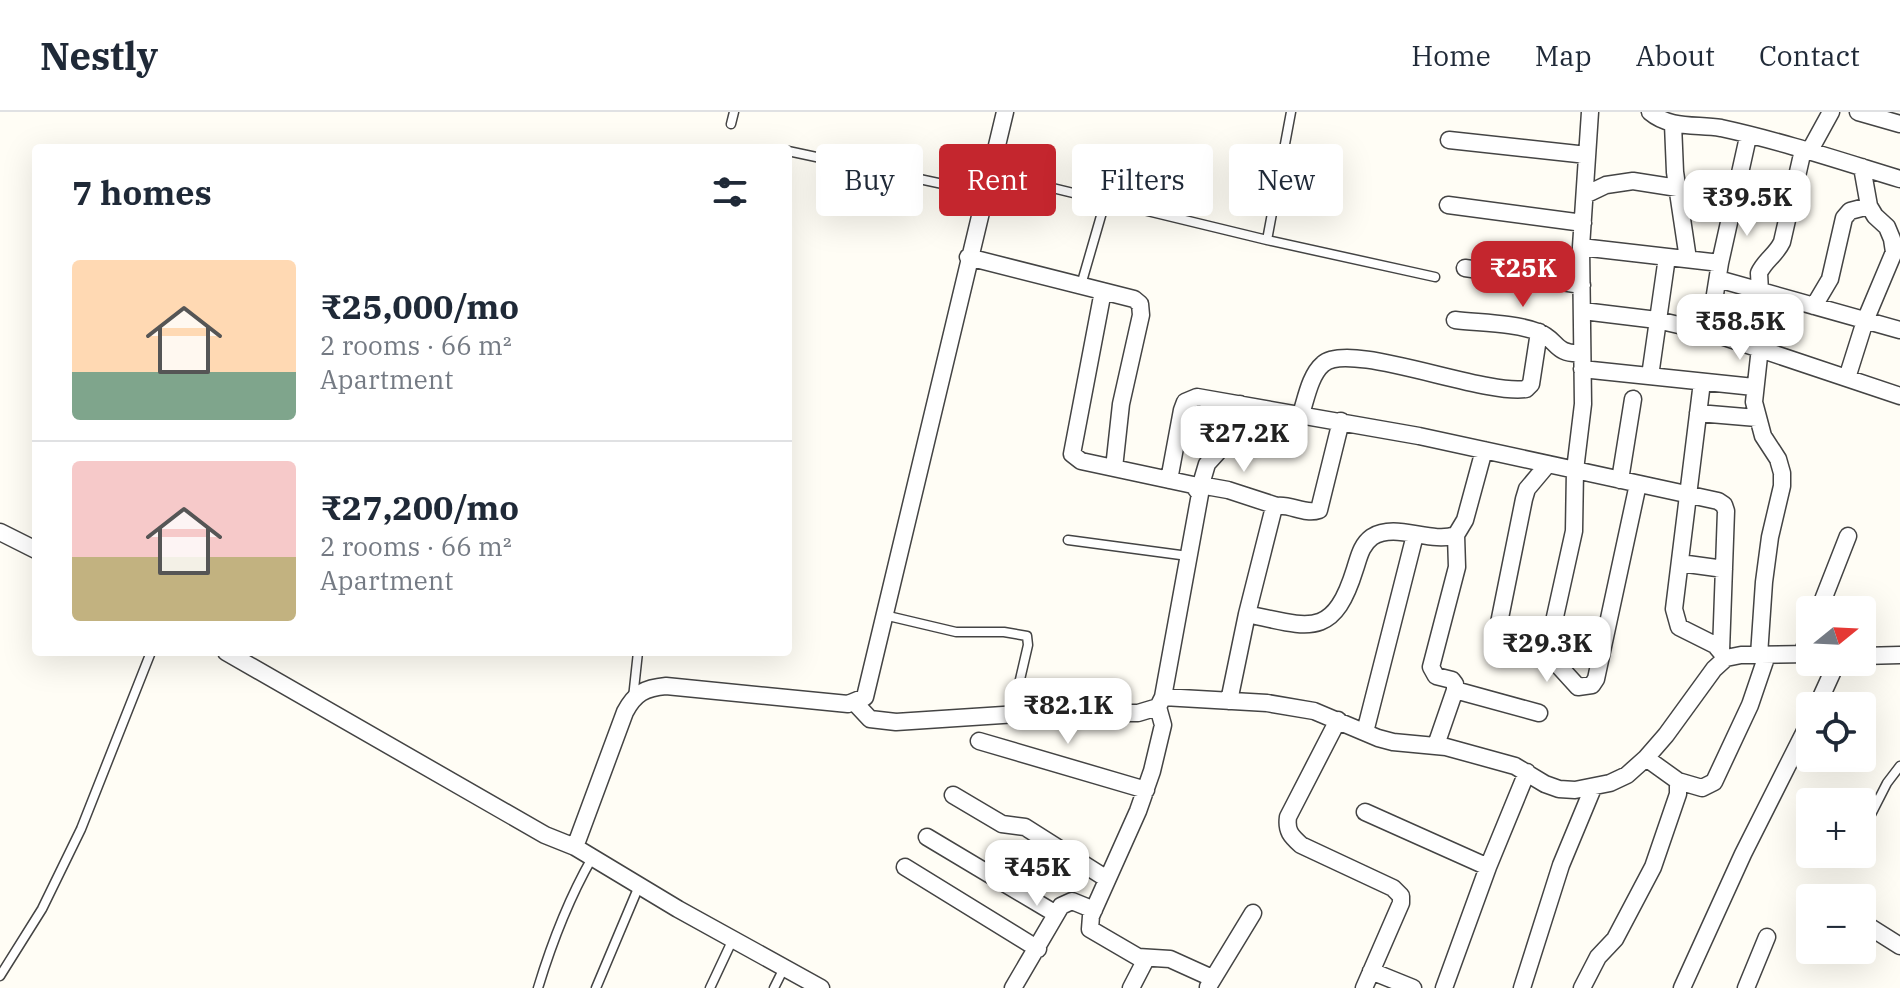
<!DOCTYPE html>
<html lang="en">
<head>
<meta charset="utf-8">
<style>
  body { margin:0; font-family:"IBM Plex Serif",serif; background:#f6f6f7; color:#1f2937; height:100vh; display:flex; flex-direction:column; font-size:30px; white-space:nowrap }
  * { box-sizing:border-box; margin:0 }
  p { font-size:26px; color:#747a83 }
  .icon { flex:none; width:44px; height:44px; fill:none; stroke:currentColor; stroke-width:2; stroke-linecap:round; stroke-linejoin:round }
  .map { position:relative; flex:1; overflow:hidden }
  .panel { position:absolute; left:32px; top:32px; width:760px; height:512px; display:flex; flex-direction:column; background:#fff; border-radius:8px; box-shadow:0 8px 32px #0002 }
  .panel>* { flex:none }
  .guide { position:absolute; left:816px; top:32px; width:760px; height:72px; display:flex; gap:16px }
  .needle { width:52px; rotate:72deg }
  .fabs { position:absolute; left:1796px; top:484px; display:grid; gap:16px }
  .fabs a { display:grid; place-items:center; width:80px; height:80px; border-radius:8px; background:#fff; box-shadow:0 8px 32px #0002; font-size:40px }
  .price { position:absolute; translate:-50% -68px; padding:0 18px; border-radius:16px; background:#fff; color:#222; font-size:26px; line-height:52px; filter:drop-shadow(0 2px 4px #0008) }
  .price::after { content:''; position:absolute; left:50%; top:48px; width:24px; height:18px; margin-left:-12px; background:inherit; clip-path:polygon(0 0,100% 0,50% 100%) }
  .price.current { background:#c4262e; color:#fff }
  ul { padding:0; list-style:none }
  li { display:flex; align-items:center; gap:24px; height:200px; padding:0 40px }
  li+li { border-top:2px solid #e0e1e3 }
  li span { display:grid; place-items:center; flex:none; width:224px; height:160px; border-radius:8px; color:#555 }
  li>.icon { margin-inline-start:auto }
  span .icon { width:96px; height:96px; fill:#fffc; stroke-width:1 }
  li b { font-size:34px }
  h2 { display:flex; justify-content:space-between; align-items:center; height:96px; padding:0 40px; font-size:34px }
  .tag { padding:0 28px; border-radius:8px; background:#fff; box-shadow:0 8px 32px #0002; font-size:28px; line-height:72px }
  .tag.current { background:#c4262e; color:#fff }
  header { display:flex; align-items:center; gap:48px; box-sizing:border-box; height:112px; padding:0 40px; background:#fff; border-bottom:2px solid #e0e1e3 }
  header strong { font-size:38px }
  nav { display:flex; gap:44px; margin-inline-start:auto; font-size:28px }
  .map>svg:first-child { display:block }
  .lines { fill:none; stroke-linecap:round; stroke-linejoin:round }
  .service-casing { stroke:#444; stroke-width:11 }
  .minor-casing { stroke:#444; stroke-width:19 }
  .service { stroke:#fff; stroke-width:8 }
  .minor { stroke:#fff; stroke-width:16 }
</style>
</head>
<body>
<header>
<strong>Nestly</strong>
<nav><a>Home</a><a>Map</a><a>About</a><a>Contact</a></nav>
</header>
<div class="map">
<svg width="1900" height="876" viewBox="0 0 1900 876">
  <rect width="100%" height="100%" fill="#fffdf5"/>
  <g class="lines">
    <defs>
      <path id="service" d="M731 12 734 0
        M788 39 985 81
        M991 61 1267 128 1435 165
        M1267 128 1291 0
        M1081 173 1105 90
        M1068 428 1188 444
        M884 503 956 520H1004L1027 524 1028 533 1012 602
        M633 586 638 540
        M1862 720 1887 671 1900 654
        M1849 748 1852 742
        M0 864 42 797 81 717 151 540
        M538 876C552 830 568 788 592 746
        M596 876 639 774
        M710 876 733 827
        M774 876 784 856"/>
      <path id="minor" d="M1650 0C1670 17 1696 12 1721 16 1781 29 1841 49 1900 67
        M1858 0 1900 12
        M1673 12 1675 60 1688 147
        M1449 28 1587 43
        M1809 40 1831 0
        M1585 83 1606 73 1633 69 1735 85
        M1448 93 1583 111
        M1581 135 1720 151
        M968 145 1134 187 1140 192 1141 203 1121 292 1114 356
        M1465 156 1582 173
        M1718 167 1900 218
        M1814 194 1830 167 1844 106 1850 99 1869 94
        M1583 199 1657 208 1709 220 1900 284
        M1455 208C1480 211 1515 211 1538 220 1558 227 1554 243 1581 241
        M1709 220 1720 151 1748 25
        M1582 257 1754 275
        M1650 264 1667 145
        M1847 266 1865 209 1894 140 1892 127 1887 115 1875 104 1869 94 1862 55
        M1702 270 1674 497 1679 515 1715 533 1725 545
        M1698 301 1757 306
        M1301 302C1306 287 1310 263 1323 252 1349 228 1484 284 1526 277L1531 272 1539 220
        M1548 352 1527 377 1524 387 1497 521 1506 532 1547 541 1578 575 1592 573 1596 567 1638 372
        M1169 368 1182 298 1185 290 1197 285 1419 324 1718 389 1724 393 1726 399 1721 539
        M1620 368 1633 287
        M1200 373 1228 378 1277 394
        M1199 379 1207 352 1226 331 1240 292
        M0 420 36 438
        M1680 451 1724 457
        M1819 498 1848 424
        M1247 502C1309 515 1333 528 1355 457 1359 445 1361 433 1372 425 1396 410 1430 432 1456 423L1465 408 1484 338
        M226 540 545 723 575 735 678 797 821 876
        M1547 541 1574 419 1575 358 1583 292 1581 135 1590 0
        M1802 542 1810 521
        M1759 543 1764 470 1770 425 1782 374V361L1778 347 1763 324 1754 290 1762 217 1759 161C1765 148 1776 143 1782 130L1803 38
        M1862 544 1900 543
        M1455 578 1539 601
        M1163 585 1267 591 1314 599 1378 626 1393 630 1446 635 1515 654 1545 672 1559 677 1575 678 1610 671 1627 663 1646 646 1666 623 1714 557 1726 546 1741 543 1810 542
        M1229 589 1247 502 1273 399 1277 394C1291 392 1305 403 1319 398L1341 309
        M855 591 870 607 896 610 1032 601H1138L1158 595 1163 585 1200 382 1193 373 1081 349 1072 342 1103 179
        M1817 594 1837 550
        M1158 595 1163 613 1152 659 1138 699 1091 804 1090 817 1138 845 1170 847 1212 866
        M1338 608 1288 705C1286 719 1291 724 1301 733L1393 776 1401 784V791L1364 876
        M1365 620 1415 423
        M979 629 1146 678
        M1436 633 1455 578V572L1452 568 1436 564 1431 555 1457 455 1456 423
        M1678 669 1702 676 1714 670 1750 593 1767 543
        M953 683 1002 712 1025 715 1107 767
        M1365 700 1488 755
        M927 725 1056 802
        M575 735 625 600C635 581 645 576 666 574L848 592 865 585 1005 0
        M905 755 1038 837
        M1862 810 1900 834
        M1371 859 1413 876
        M1208 875 1253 801
        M1013 876 1061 794 1072 789 1094 798
        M1131 876 1146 847
        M1444 876 1488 755 1527 660
        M1522 876 1561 753 1593 676
        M1582 876 1598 845 1615 827 1653 755 1678 682V669L1646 646
        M1682 876 1743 742 1810 609
        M1746 876 1767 825"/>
    </defs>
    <use href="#service" class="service-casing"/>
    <use href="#minor" class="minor-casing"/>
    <use href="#service" class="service"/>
    <use href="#minor" class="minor"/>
  </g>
</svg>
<div class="fabs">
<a><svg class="needle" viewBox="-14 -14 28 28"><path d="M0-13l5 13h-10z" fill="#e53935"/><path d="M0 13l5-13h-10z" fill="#747a83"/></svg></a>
<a><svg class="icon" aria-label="locate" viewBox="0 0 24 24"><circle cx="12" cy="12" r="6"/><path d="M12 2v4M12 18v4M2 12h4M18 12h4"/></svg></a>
<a>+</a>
<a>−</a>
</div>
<b class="price" style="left:1747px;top:126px">₹39.5K</b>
<b class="price current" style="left:1523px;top:197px">₹25K</b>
<b class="price" style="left:1740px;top:250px">₹58.5K</b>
<b class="price" style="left:1244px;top:362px">₹27.2K</b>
<b class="price" style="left:1547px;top:572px">₹29.3K</b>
<b class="price" style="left:1068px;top:634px">₹82.1K</b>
<b class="price" style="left:1037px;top:796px">₹45K</b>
<div class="guide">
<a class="tag">Buy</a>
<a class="tag current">Rent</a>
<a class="tag">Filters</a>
<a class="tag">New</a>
</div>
<section class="panel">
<h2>7 homes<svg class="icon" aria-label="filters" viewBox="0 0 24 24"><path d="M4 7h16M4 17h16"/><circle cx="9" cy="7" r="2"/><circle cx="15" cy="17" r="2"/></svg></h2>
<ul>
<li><span style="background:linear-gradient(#ffd9b3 70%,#7fa58c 0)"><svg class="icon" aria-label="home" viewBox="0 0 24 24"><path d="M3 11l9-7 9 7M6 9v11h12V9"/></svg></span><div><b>₹25,000/mo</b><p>2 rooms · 66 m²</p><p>Apartment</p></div></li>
<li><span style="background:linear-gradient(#f6c9c9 60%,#c2b280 0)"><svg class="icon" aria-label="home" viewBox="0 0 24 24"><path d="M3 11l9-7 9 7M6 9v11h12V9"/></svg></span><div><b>₹27,200/mo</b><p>2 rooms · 66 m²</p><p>Apartment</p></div></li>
</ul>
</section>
</div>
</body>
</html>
